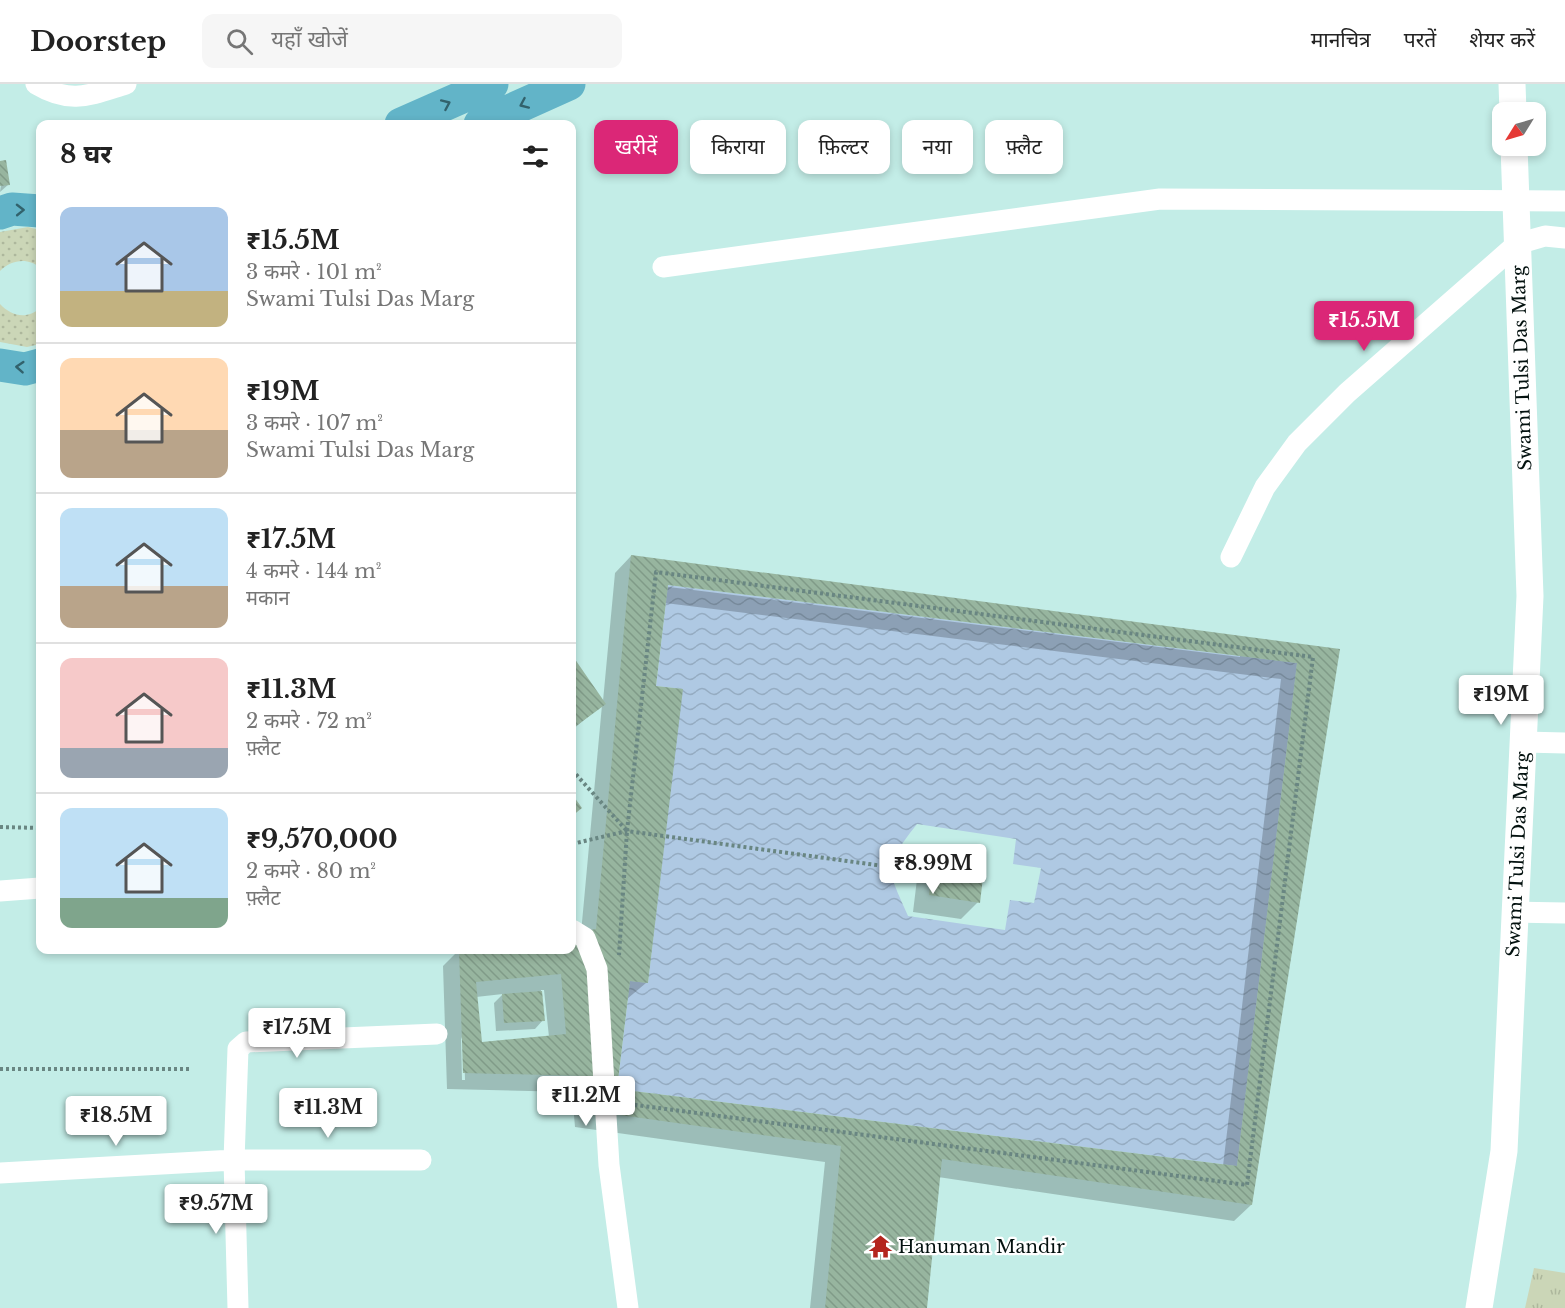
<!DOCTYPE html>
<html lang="hi">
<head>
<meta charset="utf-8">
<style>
  body { margin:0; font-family:"Libre Baskerville","Noto Sans Devanagari",serif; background:#f6f6f6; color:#222; height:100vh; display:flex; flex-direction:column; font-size:22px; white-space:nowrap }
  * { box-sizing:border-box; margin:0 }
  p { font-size:20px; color:#767676 }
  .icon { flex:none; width:33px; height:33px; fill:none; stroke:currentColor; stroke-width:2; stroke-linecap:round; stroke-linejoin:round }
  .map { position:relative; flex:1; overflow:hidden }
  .drawer { position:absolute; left:36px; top:36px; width:540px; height:834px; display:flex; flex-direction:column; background:#fff; border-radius:12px; box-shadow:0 3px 9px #0003 }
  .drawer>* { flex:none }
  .top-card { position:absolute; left:594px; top:36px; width:570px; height:54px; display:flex; gap:12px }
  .needle { width:39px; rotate:233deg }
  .tools { position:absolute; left:1492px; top:18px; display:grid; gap:12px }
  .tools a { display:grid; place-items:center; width:54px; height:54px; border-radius:12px; background:#fff; box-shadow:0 3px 9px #0003; font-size:30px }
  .price { position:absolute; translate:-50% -51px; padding:0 14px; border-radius:6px; background:#fff; color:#222; font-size:20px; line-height:39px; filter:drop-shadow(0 2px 3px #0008) }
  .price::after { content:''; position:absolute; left:50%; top:36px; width:18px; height:14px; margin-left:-9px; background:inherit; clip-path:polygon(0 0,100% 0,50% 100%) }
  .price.on { background:#db2777; color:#fff }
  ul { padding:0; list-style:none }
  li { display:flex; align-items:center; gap:18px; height:150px; padding:0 24px }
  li+li { border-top:2px solid #e0e0e0 }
  li span { display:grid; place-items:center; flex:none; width:168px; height:120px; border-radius:12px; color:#555 }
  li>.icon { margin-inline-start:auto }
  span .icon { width:72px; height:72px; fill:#fffc; stroke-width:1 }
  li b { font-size:26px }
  h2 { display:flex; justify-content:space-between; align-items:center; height:72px; padding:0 24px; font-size:26px }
  .pill { padding:0 21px; border-radius:12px; background:#fff; box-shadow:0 3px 9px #0003; font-size:21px; line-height:54px }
  .pill.on { background:#db2777; color:#fff }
  header { display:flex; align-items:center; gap:36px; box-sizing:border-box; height:84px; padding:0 30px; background:#fff; border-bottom:2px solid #e0e0e0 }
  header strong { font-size:28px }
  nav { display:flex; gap:33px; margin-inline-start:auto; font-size:21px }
  .search { width:420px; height:54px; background:#f6f6f6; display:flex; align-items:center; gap:15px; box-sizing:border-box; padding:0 21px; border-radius:12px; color:#767676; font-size:22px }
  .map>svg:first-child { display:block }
  .grass { fill:url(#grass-dots) }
  .park { fill:url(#park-tufts) }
  .water { fill:url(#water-waves); fill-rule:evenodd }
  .shadow { fill:#0003; fill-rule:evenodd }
  .building { fill:url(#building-back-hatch); fill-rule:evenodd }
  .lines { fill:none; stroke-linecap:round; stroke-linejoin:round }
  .path { stroke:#698682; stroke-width:4; stroke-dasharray:3 3; stroke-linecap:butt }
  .minor { stroke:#fff; stroke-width:21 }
  .tertiary { stroke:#fff; stroke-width:27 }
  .trunk { stroke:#62b4c8; stroke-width:33 }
  .oneway { stroke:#32626c }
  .labels { text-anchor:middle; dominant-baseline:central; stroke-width:4.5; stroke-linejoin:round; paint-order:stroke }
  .street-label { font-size:18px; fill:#03110f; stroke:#fff }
  .poi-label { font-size:18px; fill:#03110f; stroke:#fff; text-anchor:start }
</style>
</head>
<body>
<header>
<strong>Doorstep</strong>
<div class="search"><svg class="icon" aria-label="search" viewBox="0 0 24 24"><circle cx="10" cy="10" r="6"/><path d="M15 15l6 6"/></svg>यहाँ खोजें</div>
<nav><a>मानचित्र</a><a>परतें</a><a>शेयर करें</a></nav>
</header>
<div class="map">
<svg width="1565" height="1224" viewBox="0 0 1565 1224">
  <defs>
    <pattern id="grass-dots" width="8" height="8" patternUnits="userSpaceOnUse" patternTransform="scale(1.5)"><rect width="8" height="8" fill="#cbd6b7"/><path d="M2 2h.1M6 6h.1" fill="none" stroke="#adb79c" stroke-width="1.8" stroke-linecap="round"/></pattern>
    <pattern id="park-tufts" width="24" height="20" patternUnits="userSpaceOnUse" patternTransform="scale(1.5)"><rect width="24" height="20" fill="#cbd6b7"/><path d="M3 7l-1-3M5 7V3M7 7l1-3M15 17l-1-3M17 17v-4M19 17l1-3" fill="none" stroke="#adb79c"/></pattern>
    <pattern id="water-waves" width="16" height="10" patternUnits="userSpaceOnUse" patternTransform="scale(1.5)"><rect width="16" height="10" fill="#afc9e3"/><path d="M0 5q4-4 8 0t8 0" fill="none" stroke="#95acc2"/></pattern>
    <pattern id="building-back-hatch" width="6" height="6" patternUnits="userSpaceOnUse" patternTransform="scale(1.5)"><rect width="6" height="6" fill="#97b59f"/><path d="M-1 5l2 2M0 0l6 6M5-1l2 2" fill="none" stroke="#809b88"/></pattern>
  </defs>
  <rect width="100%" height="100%" fill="#c3ede7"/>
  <path class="grass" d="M28 143 40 146V184C28 173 11 176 0 187V148Z
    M0 220C11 232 27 236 40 224V260L27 263 0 258Z"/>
  <path class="park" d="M1534 1184 1565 1189V1224H1525Z"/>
  <path class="water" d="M668 501 1297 579 1237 1082 617 1005 630 897 648 899 682 605 656 602ZM917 740 1016 755 1013 780 1041 784 1034 819 1010 816 1005 846 908 832C886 782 883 784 917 740Z"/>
  <path class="shadow" d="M0 79 9 100 0 108 1 101Z
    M631 472 1338 567 1251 1121 1234 1137 938 1093 926 1224H810L825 1078 575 1043 572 1008 447 1005 443 882 459 866H572V850L581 849 602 621 572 646V574L603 617 615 489ZM661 499 1240 571V573L661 502ZM665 519 1281 595 1223 1082 616 1007 627 915 646 899 654 603ZM541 906H544L549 953 480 959 476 913 503 910 494 919 496 947 535 945 543 936ZM461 953 464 960 465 996H462Z
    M935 770 978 818 961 835 913 828 918 787Z"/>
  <path class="building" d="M6 76 10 101 0 102V77Z
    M631 471 1340 565 1252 1121 942 1075 927 1224H825L841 1062 591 1027 588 992 463 989 459 866H572V849L596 845ZM668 501 1297 579 1237 1082 617 1005 630 897 648 899 683 605 656 602ZM561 890 566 950 482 958 476 898Z
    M572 571 606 620 572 645Z
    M572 710 582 724 572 732Z
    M934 769 985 776 980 819 929 811Z
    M542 907 545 937 504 939 502 910Z"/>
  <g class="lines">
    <path class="path" d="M572 686 627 747 619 871
      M0 743 40 744
      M627 747 656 488 1313 573 1247 1101 628 1020
      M572 760 627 747 891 783
      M0 985H191"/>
    <path class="minor" d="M36 0C71 21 90 11 126 0
      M663 183 1160 115 1565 117
      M1231 473 1265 403 1297 359 1347 309 1517 160 1545 152 1565 154
      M1523 658 1565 659
      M0 807 40 804
      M1515 828 1565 829
      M572 846 585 854 597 885 609 1081 628 1224
      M0 1089 234 1076H421
      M238 1224 234 1076 238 965 246 958 437 950"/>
    <g class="tertiary">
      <path d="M1512 0 1513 28"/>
      <path id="s1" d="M1479 1224 1504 1067 1530 512 1514 62"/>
    </g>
    <path class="trunk" d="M401 40 492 0
      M480 40 569 0
      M0 129 12 125 40 127
      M0 281 25 285 40 281"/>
  </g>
  <defs><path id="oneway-chevron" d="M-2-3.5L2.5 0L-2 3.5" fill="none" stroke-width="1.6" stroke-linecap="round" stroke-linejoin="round" transform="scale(1.5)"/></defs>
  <g class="oneway">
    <use href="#oneway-chevron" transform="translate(446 20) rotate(-24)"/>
    <use href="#oneway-chevron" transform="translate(524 20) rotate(156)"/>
    <use href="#oneway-chevron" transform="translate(20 126) rotate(-1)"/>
    <use href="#oneway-chevron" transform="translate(20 283) rotate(-176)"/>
  </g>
  <defs>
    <symbol id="temple-bare" viewBox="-9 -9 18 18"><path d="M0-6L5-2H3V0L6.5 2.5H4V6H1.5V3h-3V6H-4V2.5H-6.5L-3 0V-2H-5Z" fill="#b4251e" stroke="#fff" stroke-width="2.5" paint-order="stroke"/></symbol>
  </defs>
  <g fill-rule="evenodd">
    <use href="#temple-bare" x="864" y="1146" width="33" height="33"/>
  </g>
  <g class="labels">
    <g class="street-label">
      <text transform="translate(1522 284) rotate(-92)">Swami Tulsi Das Marg</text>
      <text stroke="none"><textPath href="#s1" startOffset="456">Swami Tulsi Das Marg</textPath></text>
    </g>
    <g class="poi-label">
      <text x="898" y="1163">Hanuman Mandir</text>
    </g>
  </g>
</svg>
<div class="tools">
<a><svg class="needle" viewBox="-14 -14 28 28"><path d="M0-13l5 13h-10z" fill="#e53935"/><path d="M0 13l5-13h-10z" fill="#767676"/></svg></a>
</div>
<b class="price on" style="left:1364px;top:268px">₹15.5M</b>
<b class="price" style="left:1501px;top:642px">₹19M</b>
<b class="price" style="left:933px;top:811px">₹8.99M</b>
<b class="price" style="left:297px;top:975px">₹17.5M</b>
<b class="price" style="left:586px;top:1043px">₹11.2M</b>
<b class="price" style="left:328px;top:1055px">₹11.3M</b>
<b class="price" style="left:116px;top:1063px">₹18.5M</b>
<b class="price" style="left:216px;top:1151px">₹9.57M</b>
<div class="top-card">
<a class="pill on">खरीदें</a>
<a class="pill">किराया</a>
<a class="pill">फ़िल्टर</a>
<a class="pill">नया</a>
<a class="pill">फ़्लैट</a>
</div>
<section class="drawer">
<h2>8 घर<svg class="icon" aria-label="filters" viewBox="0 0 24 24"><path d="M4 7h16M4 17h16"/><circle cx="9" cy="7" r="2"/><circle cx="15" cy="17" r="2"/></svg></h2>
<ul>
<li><span style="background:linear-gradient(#a9c7e8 70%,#c2b280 0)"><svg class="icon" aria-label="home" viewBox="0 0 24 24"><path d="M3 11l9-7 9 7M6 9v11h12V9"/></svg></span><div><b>₹15.5M</b><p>3 कमरे · 101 m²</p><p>Swami Tulsi Das Marg</p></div></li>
<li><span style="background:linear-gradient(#ffd9b3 60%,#b9a48a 0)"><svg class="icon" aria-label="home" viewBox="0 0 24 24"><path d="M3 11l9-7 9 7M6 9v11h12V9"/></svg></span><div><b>₹19M</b><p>3 कमरे · 107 m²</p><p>Swami Tulsi Das Marg</p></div></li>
<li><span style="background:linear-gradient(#bfe0f5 65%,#b9a48a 0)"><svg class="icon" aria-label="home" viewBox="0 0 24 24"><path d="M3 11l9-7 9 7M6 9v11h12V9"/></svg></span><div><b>₹17.5M</b><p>4 कमरे · 144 m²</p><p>मकान</p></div></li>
<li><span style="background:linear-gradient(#f6c9c9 75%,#9aa5b1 0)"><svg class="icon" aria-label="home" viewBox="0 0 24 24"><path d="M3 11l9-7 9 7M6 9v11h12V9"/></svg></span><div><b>₹11.3M</b><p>2 कमरे · 72 m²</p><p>फ़्लैट</p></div></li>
<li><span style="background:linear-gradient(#bfe0f5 75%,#7fa58c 0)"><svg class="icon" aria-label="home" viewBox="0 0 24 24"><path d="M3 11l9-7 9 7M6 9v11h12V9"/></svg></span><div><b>₹9,570,000</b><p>2 कमरे · 80 m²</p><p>फ़्लैट</p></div></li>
</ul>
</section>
</div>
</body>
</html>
